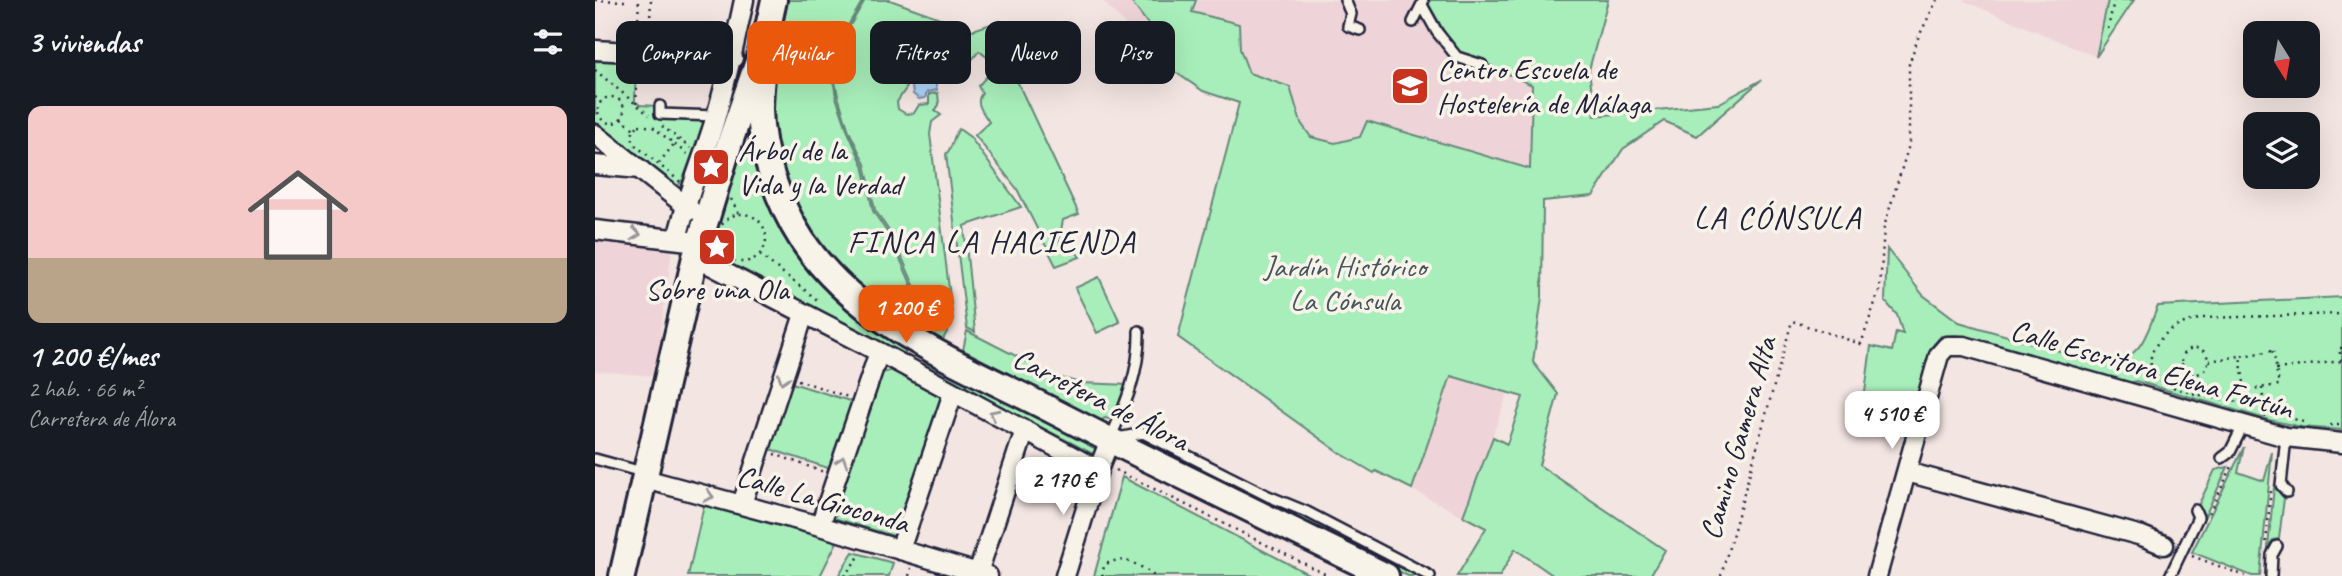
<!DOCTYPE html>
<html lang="es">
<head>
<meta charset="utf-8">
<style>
  body { margin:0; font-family:Caveat,sans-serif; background:#20242c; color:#f1f3f6; height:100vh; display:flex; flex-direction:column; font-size:26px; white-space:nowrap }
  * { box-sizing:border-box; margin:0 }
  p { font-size:23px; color:#9ea1a6 }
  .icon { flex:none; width:38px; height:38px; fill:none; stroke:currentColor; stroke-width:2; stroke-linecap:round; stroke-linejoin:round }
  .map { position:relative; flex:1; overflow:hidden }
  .details { display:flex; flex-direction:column; background:#171b24; width:595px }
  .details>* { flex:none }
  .hud { position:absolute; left:21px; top:21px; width:665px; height:63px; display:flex; gap:14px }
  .needle { width:46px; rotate:169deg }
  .tools { position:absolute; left:1648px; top:21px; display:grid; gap:14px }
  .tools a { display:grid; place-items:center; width:77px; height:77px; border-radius:14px; background:#171b24; box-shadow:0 7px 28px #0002; font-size:35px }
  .price { position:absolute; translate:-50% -60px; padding:0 16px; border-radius:14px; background:#fff; color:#222; font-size:23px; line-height:46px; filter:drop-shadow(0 2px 4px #0008) }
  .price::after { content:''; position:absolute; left:50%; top:42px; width:21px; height:16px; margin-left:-10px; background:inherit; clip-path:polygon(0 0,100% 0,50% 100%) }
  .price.selected { background:#ea580c; color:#fff }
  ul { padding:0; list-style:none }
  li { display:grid; align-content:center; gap:14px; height:371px; padding:0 28px }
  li+li { border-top:2px solid #363941 }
  li span { display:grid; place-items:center; height:217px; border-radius:14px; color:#555 }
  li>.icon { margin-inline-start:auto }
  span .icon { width:126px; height:126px; fill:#fffc; stroke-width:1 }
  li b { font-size:30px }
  h2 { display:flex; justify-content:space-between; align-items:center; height:84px; padding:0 28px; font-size:30px }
  .tag { padding:0 24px; border-radius:14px; background:#171b24; box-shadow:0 7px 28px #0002; font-size:24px; line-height:63px }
  .tag.selected { background:#ea580c; color:#fff }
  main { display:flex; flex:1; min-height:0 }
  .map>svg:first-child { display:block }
  .built { fill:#eed4d8 }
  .green { fill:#a8eeba; stroke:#65887a; stroke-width:2 }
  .water { fill:#add4f7; stroke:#758dac; stroke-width:2 }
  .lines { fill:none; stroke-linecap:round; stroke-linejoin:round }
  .lane-casing { stroke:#22223b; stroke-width:14 }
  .street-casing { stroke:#22223b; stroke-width:23 }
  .secondary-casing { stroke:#22223b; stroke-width:30 }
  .path { stroke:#22223b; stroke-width:2.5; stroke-dasharray:2 5; stroke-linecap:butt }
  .lane { stroke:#f7f3e8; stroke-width:9 }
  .street { stroke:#f7f3e8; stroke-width:18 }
  .secondary { stroke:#f7f3e8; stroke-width:24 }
  .oneway { stroke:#97959a }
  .labels { text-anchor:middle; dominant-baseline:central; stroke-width:7; stroke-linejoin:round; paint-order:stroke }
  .poi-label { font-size:30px; fill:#22223b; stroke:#f7f3e8; text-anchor:start }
  .park-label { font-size:30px; fill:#44555b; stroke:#f7f3e8 }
  .street-label { font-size:30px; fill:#22223b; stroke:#f7f3e8 }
  .neighbourhood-label { font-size:32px; letter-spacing:2px; fill:#22223b; stroke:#f7f3e8 }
</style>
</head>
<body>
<main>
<section class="details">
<h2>3 viviendas<svg class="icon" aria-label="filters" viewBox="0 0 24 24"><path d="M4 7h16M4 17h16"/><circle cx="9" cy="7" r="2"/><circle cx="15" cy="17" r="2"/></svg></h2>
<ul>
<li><span style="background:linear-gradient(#f6c9c9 70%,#b9a48a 0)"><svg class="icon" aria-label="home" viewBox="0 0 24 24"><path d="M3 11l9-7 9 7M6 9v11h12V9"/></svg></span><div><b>1 200 €/mes</b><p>2 hab. · 66 m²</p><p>Carretera de Álora</p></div></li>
</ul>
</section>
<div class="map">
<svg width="1747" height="576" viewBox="0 0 1747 576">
  <rect width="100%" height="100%" fill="#f3e5e1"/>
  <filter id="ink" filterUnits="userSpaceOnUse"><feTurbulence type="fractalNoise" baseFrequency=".0143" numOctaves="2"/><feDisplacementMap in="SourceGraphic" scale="14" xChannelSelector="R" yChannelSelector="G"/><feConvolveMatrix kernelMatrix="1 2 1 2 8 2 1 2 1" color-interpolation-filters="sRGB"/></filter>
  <g filter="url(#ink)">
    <path class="built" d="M507 0H1013L994 70 936 170 928 341 913 393 868 516 781 471 779 473 745 453 583 337 644 103 608 91 564 61Z
      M1367 0H1513L1501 57Z
      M0 240 77 249 60 376 0 371Z"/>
    <path class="green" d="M193 0H268L248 34 246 47 237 72 241 97 253 132 268 165 278 211 296 238 326 307 357 323 347 341C316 324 283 307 256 283 215 246 186 188 179 133 173 91 185 42 193 0Z
      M270 0H295L378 30 405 21 409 53 484 214 468 220 464 241 471 252 478 247 485 257 461 266 422 189 380 135 394 122C388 112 379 103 387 93L383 86 402 65 384 51 376 61 361 49 350 51 341 63 336 59 327 60 314 78 311 79 312 87 302 102 303 109 311 114 319 113 324 105 334 104V94L343 93 344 105 340 111 346 115 337 122 335 134 358 321 328 306 298 237 280 210 270 164 254 131 243 96 238 72 248 48 250 34Z
      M535 0H601L597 12 644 24 645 49 654 73 695 87 706 123 716 137 740 143 765 137 772 121 935 169 937 85 859 49 834 5 835 0H1013L994 70 1000 116 1123 104 1166 80 1102 136 1069 121 1028 149 998 196 948 201 947 297 938 362 963 394 944 465 1070 550 1055 576H959L920 549 905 576H862L891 528 868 516 898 437 912 444 928 397 856 376 817 489 781 471 779 473 745 453 583 337 644 103 608 91 564 61 571 48Z
      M1513 0H1539L1501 57Z
      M0 61 41 62 40 101 45 105 62 106V118L110 121 88 179 83 186 0 122Z
      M364 129 375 137 426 207 369 226 380 332 372 328 351 154C359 146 357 137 364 129Z
      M153 153 159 156 166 171 276 324 311 351 309 354 149 270 116 259 113 252C120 226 130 166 153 153Z
      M1292 249 1328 295 1364 322 1516 366C1550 351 1549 338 1563 306L1747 297V430L1707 427 1674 420 1541 381 1533 384 1362 335 1346 336 1335 349 1323 393 1288 414 1267 416 1276 346 1297 351 1301 332 1308 334 1302 315 1290 301Z
      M504 277 525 322 502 333 480 288Z
      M372 331 462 377 486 383 534 385 519 420 510 418 505 421 368 350Z
      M333 356 504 441 501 454 496 453 328 366Z
      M299 370 347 395 302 537 239 518 238 511 281 380 287 373Z
      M197 383 258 402 236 469 175 449Z
      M540 438 550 439 692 509 720 520 825 576H813Z
      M1649 447 1643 472 1669 481 1677 452 1665 576H1657L1597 552Z
      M1633 467 1610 516 1603 506 1620 470Z
      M527 477 717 576H499Z
      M1679 487 1689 498 1684 539 1678 540 1673 547Z
      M109 505 243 540 225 576H93Z
      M258 552 298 563 294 576H243Z"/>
    <path class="water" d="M336 61 340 64 342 73 339 77 342 90 332 92 330 98 324 99 318 94 316 80 329 62Z"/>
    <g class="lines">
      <defs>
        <path id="lane" d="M750 0 756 14 753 26 765 30
          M827 5 842 32 862 57 887 65
          M818 22 828 2
          M65 106V114L121 116
          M1288 428 1291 418 1322 401 1331 402
          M1691 437 1686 485 1692 492
          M523 438 548 433 673 496 712 512 835 576
          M515 439C531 404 545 370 544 331
          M1627 458 1635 452 1648 426
          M0 459 40 470 47 475
          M1575 576 1603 517 1600 510
          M1676 576 1677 555 1682 546"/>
        <path id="street" d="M0 50 138 58
          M0 134 96 210
          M0 165 45 169
          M0 230 94 241
          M82 239C91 200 106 164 118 126 131 84 140 43 149 0
          M100 257 284 352 503 470
          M1312 472 1547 536 1569 545
          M49 476 61 482 225 526 393 576
          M147 504 209 314
          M225 526 284 352
          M305 550 358 393
          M383 573 430 430
          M470 576 503 470 515 440
          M1282 576 1344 355 1352 346H1369L1691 437 1747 443"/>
        <path id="secondary" d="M170 41C169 63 165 87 165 110 166 153 183 203 207 240 264 326 369 365 458 411 568 468 680 521 791 576
          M27 576 100 257 134 145 170 41 179 0"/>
      </defs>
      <use href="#lane" class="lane-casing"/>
      <use href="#street" class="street-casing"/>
      <use href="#secondary" class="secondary-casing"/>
      <path class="path" d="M0 0 31 1
        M1513 29 1519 0
        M54 37 56 0
        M42 39 44 0
        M0 70 54 115
        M0 97 6 102
        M3 110a13 13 0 1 1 26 0a13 13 0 1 1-26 0Z
        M41 104 43 67
        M26 118 39 129
        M44 125 58 127 98 159 89 185 39 144C36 135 37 130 44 125Z
        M67 126 95 148
        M64 163 83 139
        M136 199 144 214
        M123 238a24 24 0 1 1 48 0a24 24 0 1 1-48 0Z
        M165 255 225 302
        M1587 361a13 13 0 1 1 26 0a13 13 0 1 1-26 0Z
        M1747 348H1744L1747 364
        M1678 351 1684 385 1650 390 1645 356Z
        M1614 361 1645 356
        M1681 369 1747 361
        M203 380 253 397
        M1667 388 1670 417
        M1592 390 1597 374
        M1708 422C1691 417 1674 407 1657 404 1632 400 1592 395 1569 383 1555 376 1552 359 1560 347 1571 328 1588 322 1609 318L1747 314
        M1735 425H1747
        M179 454 229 472
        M521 470 734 576
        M1614 513 1637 466
        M1671 542 1676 489
        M1597 556 1650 576
        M249 576 266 554
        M314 576 316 568
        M507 576 509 566C524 553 546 565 559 576
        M1126 576 1197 321 1266 344 1285 288 1289 227 1314 145V64L1323 38 1342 0"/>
      <use href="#lane" class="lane"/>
      <use href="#street" class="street"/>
      <use href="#secondary" class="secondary"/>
    </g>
    <defs><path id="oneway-chevron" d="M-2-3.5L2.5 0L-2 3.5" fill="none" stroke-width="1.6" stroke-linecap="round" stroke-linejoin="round" transform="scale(1.75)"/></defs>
    <g class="oneway">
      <use href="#oneway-chevron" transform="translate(41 234) rotate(6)"/>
      <use href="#oneway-chevron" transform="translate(188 379) rotate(108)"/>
      <use href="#oneway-chevron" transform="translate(399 414) rotate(-153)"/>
      <use href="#oneway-chevron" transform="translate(247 461) rotate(-71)"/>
      <use href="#oneway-chevron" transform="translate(114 496) rotate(15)"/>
    </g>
  </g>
  <defs>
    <symbol id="university-square" viewBox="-11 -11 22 22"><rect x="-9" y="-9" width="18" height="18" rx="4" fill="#c8321e" stroke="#f7f3e8"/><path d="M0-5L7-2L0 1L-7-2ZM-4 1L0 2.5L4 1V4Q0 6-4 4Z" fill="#fff"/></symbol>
    <symbol id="sight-square" viewBox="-11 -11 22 22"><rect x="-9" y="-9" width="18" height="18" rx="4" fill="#c8321e" stroke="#f7f3e8"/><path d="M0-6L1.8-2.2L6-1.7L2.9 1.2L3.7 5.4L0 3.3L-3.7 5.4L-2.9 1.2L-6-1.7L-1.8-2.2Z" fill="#fff"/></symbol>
  </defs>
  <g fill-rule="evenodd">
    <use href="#university-square" x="793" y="64" width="44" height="44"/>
    <use href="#sight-square" x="94" y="145" width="44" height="44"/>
    <use href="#sight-square" x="100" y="225" width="44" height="44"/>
  </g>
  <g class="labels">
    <g class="poi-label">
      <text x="842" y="69">Centro Escuela de<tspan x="842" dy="34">Hostelería de Málaga</tspan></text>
      <text x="143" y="150">Árbol de la<tspan x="143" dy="34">Vida y la Verdad</tspan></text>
      <text x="122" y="289" text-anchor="middle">Sobre una Ola</text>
    </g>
    <g class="park-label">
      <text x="750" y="266">Jardín Histórico<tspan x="750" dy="34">La Cónsula</tspan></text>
    </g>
    <g class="street-label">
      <text transform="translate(1557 369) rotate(16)">Calle Escritora Elena Fortún</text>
      <text transform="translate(506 399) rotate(27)">Carretera de Álora</text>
      <text transform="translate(1143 438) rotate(-74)">Camino Gamera Alta</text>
      <text transform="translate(228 499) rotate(16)">Calle La Gioconda</text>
    </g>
    <g class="neighbourhood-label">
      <text x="1183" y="217">LA CÓNSULA</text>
      <text x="397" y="241">FINCA LA HACIENDA</text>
    </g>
  </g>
</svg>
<div class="tools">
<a><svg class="needle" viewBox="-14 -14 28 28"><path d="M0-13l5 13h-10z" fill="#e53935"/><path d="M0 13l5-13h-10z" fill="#9ea1a6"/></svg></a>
<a><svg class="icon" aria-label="layers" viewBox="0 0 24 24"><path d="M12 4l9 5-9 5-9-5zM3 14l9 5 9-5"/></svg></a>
</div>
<b class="price selected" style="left:311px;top:345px">1 200 €</b>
<b class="price" style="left:1297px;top:451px">4 510 €</b>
<b class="price" style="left:468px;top:517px">2 170 €</b>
<div class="hud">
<a class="tag">Comprar</a>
<a class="tag selected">Alquilar</a>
<a class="tag">Filtros</a>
<a class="tag">Nuevo</a>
<a class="tag">Piso</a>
</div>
</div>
</main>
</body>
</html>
